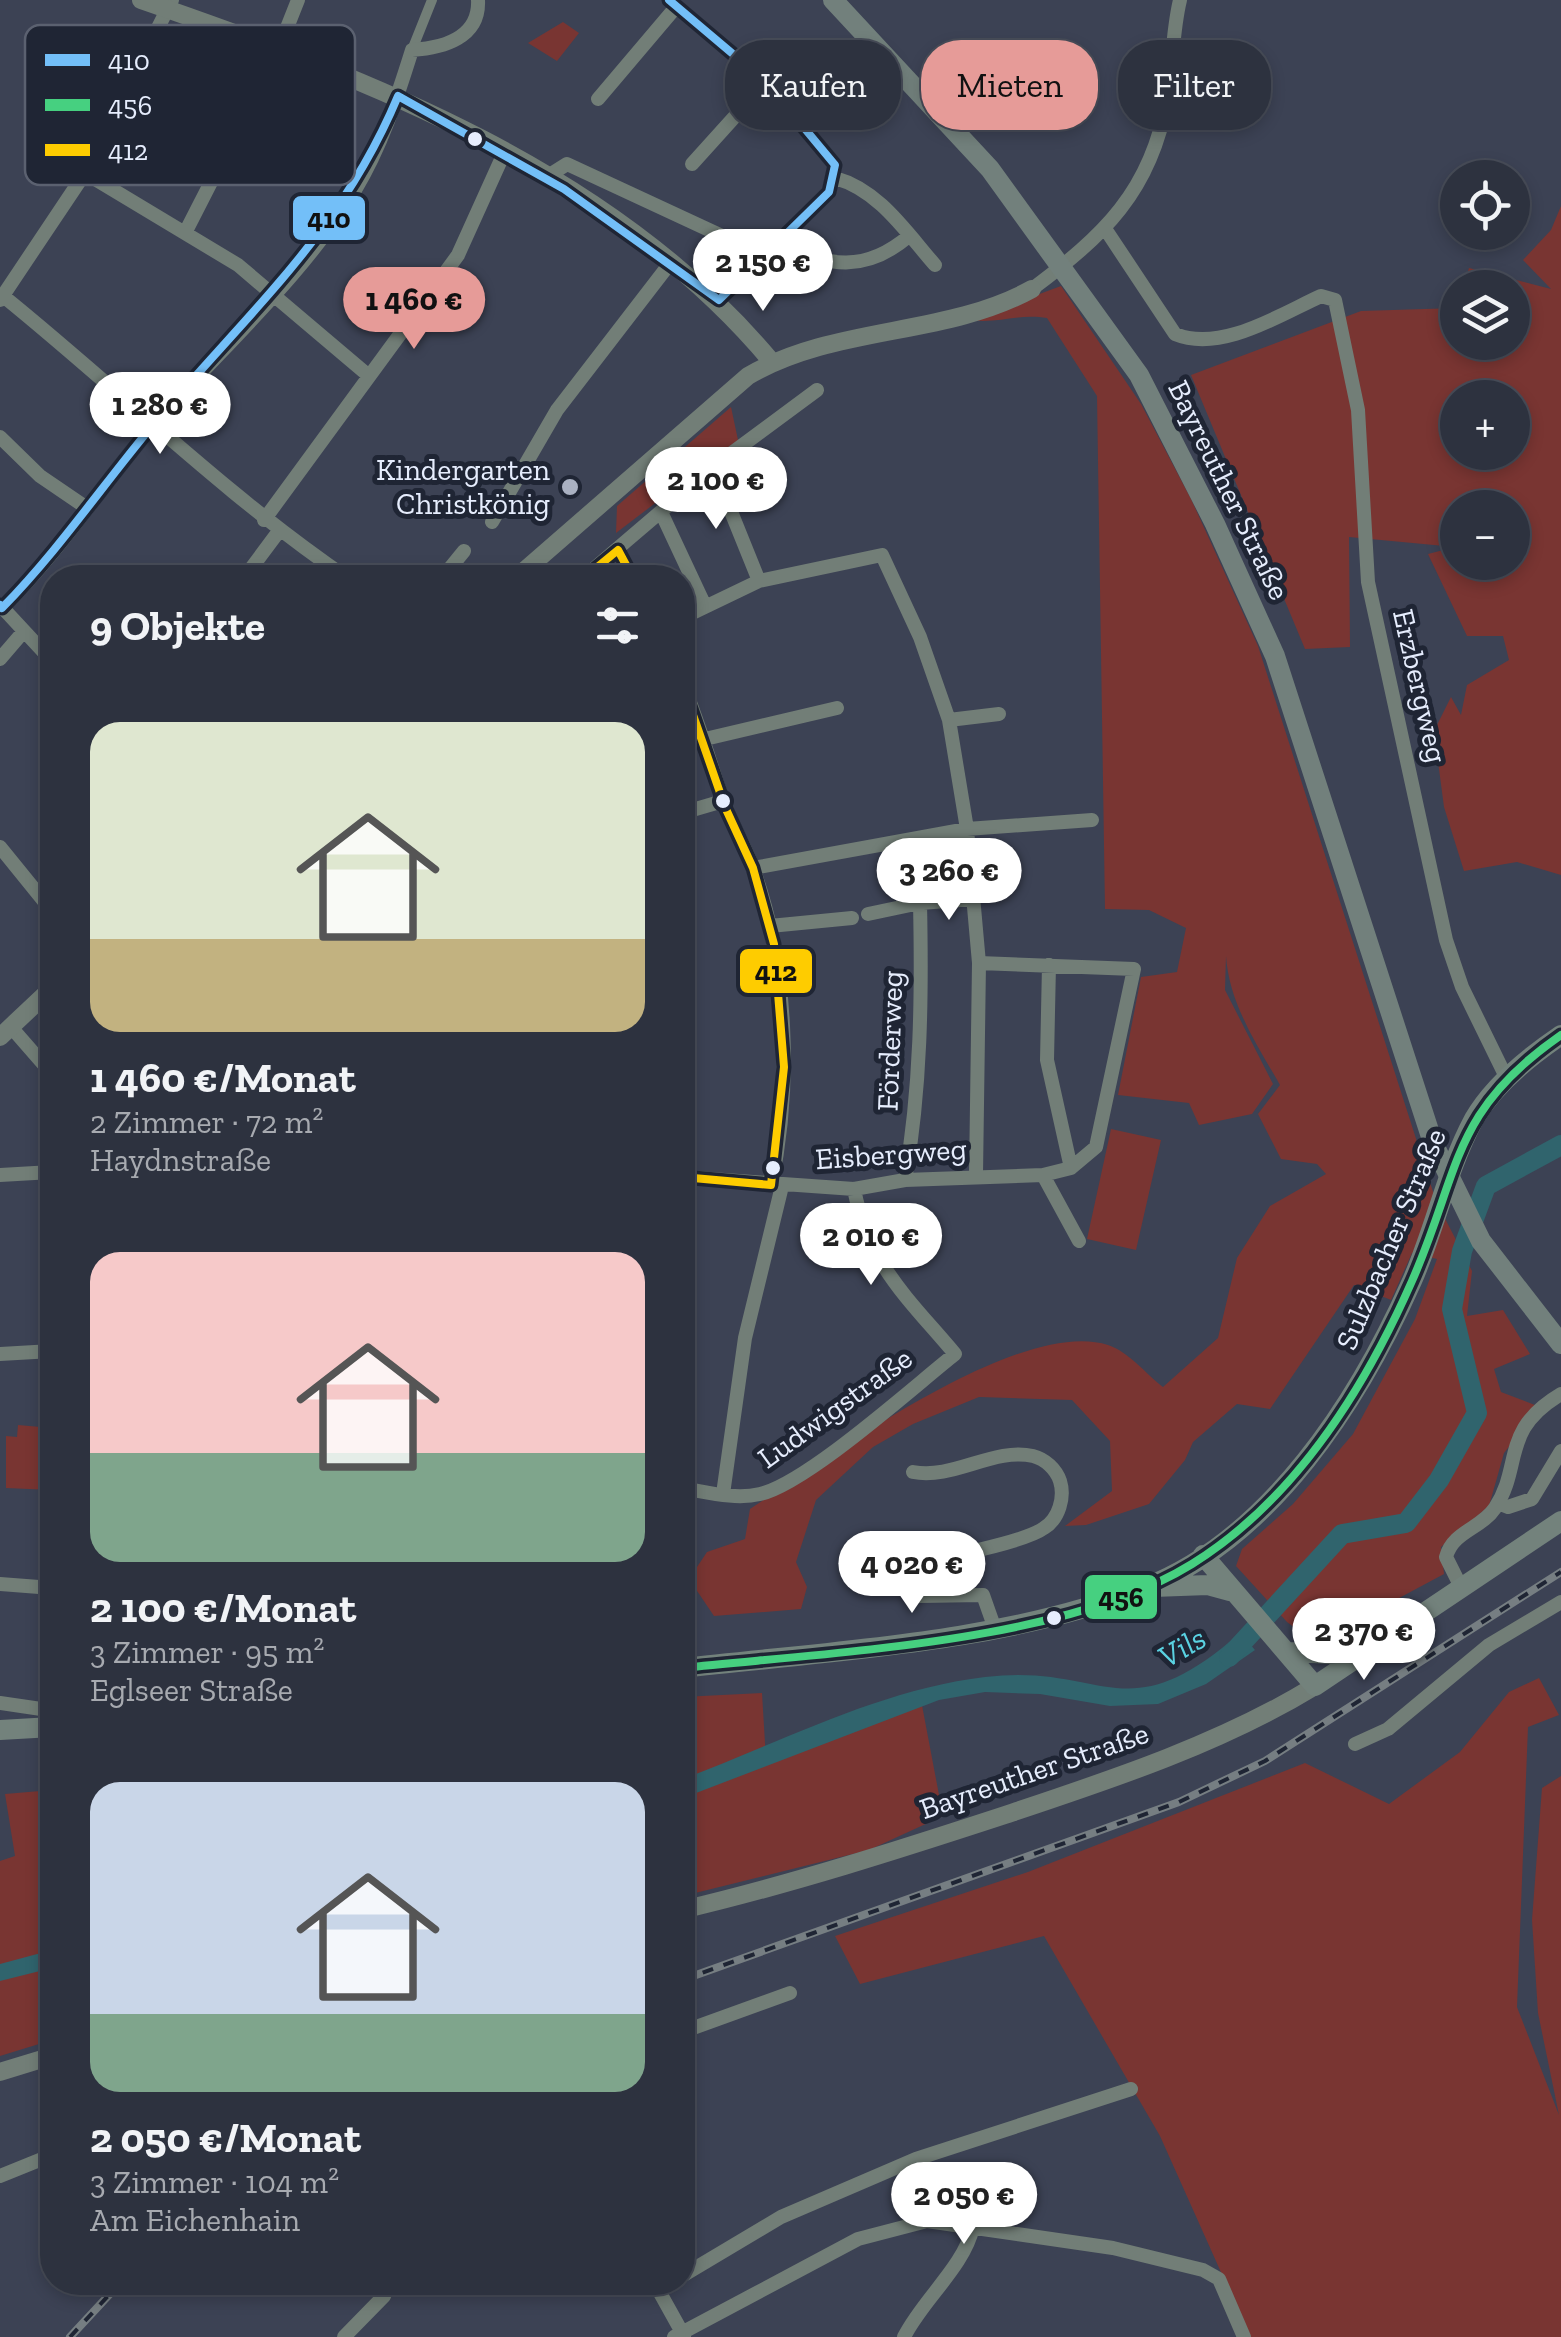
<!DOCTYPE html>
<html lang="de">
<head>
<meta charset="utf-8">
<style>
  body { margin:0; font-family:"Zilla Slab",serif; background:#393e4a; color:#f1f3f6; height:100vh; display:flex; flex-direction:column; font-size:38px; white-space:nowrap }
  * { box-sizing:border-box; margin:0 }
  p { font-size:32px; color:#a7aab0 }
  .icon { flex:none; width:55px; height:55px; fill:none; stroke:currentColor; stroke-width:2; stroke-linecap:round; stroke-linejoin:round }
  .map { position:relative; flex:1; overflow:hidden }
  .drawer { position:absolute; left:40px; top:565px; width:655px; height:1730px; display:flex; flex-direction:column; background:#2d323f; border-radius:40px; box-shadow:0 5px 15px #0003,0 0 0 2px #484d59 }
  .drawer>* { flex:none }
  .banner { position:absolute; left:725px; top:40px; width:685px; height:90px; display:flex; gap:20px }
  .buttons { position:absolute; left:1440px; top:160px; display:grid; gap:20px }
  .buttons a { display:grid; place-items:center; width:90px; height:90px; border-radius:50%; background:#2d323f; box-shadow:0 5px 15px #0003,0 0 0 2px #484d59; font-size:50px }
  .price { position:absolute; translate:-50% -85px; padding:0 22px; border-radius:35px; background:#fff; color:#222; font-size:32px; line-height:65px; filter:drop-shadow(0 2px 5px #0008) }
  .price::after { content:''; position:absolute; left:50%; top:60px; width:30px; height:22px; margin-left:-15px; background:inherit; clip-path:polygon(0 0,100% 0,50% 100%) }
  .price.on { background:#e69b98; color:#111 }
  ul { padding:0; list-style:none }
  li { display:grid; align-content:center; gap:20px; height:530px; padding:0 50px }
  li span { display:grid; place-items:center; height:310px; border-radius:30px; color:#555 }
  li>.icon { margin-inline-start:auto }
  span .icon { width:180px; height:180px; fill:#fffc; stroke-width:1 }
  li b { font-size:42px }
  h2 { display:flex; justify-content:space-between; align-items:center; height:120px; padding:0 50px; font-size:42px }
  .pill { padding:0 35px; border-radius:40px; background:#2d323f; box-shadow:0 5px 15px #0003,0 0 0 2px #484d59; font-size:35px; line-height:90px }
  .pill.on { background:#e69b98; color:#111 }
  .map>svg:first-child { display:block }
  .green { fill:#793532; fill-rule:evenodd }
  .water { fill:#30646d }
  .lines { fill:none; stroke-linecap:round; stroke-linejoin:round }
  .river { stroke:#30646d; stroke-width:20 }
  .pedestrian { stroke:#727e77; stroke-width:10 }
  .minor { stroke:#727e77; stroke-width:14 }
  .tertiary { stroke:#727e77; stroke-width:18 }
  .secondary { stroke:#73827c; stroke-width:20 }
  .primary { stroke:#72807c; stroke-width:20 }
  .rail-casing { stroke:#767e82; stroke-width:8 }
  .rail { stroke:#1f2534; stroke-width:4; stroke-dasharray:11; stroke-linecap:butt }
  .bus-1-casing { stroke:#1f2534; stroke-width:15 }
  .bus-2-casing { stroke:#1f2534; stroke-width:15 }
  .bus-3-casing { stroke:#1f2534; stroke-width:15 }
  .bus-1 { stroke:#73bff8; stroke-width:8 }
  .bus-2 { stroke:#46d080; stroke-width:8 }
  .bus-3 { stroke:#fecc00; stroke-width:8 }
  .bus-dot { fill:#e6edfd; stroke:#1f2534; stroke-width:4 }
  .poi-dot { fill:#aab1c2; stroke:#1f2534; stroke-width:4 }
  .labels { text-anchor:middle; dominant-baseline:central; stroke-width:10; stroke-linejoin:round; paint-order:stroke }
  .poi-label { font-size:30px; fill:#e6edfd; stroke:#1f2534; text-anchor:end }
  .street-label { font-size:30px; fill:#e6edfd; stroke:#1f2534 }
  .water-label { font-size:32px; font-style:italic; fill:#5ad2e2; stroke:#1f2534 }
  .key { fill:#1f2534; stroke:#5b6170; stroke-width:2.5 }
  .key-label { font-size:28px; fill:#e6edfd }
  .line-badge { stroke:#1f2534; stroke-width:4 }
  .pale-badge-label { font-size:28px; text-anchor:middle; font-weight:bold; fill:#111 }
</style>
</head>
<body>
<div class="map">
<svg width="1561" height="2337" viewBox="0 0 1561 2337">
  <rect width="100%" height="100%" fill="#3c4254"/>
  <path class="green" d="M563 22 579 33 557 61 528 43Z
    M1561 206V875L1517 862 1464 871 1444 807 1434 731 1451 697 1461 715 1467 685 1509 660 1503 636H1467L1428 554 1455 547 1349 537 1350 647 1305 649 1191 375 1361 311 1457 308 1458 342H1512V288L1463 287 1469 268 1551 289 1523 260 1551 230ZM1458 398H1512V452H1458ZM1458 508H1512V562H1458Z
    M1061 286 1141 404 1191 499 1258 646 1436 1201 1472 1271 1467 1316 1503 1310 1530 1354 1494 1369 1501 1392 1540 1407 1504 1453 1489 1506 1441 1547 1444 1574 1315 1643 1287 1622 1236 1566 1242 1549 1293 1504 1353 1434 1415 1319 1437 1259 1412 1253 1391 1300 1354 1285 1270 1409 1237 1404 1193 1442 1185 1460 1149 1504 1086 1525 1065 1526 1112 1491 1110 1441 1072 1400 979 1397 913 1424 873 1447 816 1500 796 1562 807 1587 801 1609 714 1616 689 1579 707 1552 745 1539 750 1509C825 1460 1019 1316 1108 1345 1129 1352 1146 1374 1163 1387L1218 1338 1237 1258 1270 1206 1326 1174 1317 1164 1281 1159 1258 1114 1280 1085C1257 1045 1229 1003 1226 956L1225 990 1273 1084 1252 1114 1199 1125 1189 1103 1118 1095 1141 977 1177 972 1186 928 1149 910 1105 909 1097 396 1047 318C1019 313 999 324 970 320Z
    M731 407 738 440 616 533 617 506Z
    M1111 1129 1161 1140 1136 1250 1087 1239Z
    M18 1425 52 1428V1490L6 1488V1436L17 1437Z
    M1539 1678 1559 1715 1528 1727 1517 2007 1559 2115 1538 2013 1532 1920 1542 1788 1561 1776V2337H1250L1160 2136 1044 1936 860 1984 835 1936 1028 1872 1305 1763 1389 1804 1460 1752 1509 1692Z
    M762 1693 766 1760 921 1700 943 1816 869 1850 683 1896 682 1697Z
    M52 1790V2040L0 2056V1861L15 1856 5 1794Z"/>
  <path class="water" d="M1240 1633 1255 1650 1206 1684 1158 1704 1110 1706 1040 1694 985 1692 939 1700 683 1798V1779C779 1743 881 1689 985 1677 1105 1662 1124 1735 1240 1633Z
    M52 1950V1968L0 1981V1964Z"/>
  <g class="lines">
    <path class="river" d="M1229 1657 1342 1534 1406 1523 1439 1480 1477 1413 1452 1309 1462 1251 1486 1186 1561 1145"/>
    <path class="pedestrian" d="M412 50 432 0"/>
    <path class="minor" d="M669 0 766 82 835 165 829 192 719 300
      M598 99 676 7
      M692 164 766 82
      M85 173 238 265 369 376
      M548 176 567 164 763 255
      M835 178C879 190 906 232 935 265
      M1106 230 1175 334C1221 353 1279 315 1321 296L1335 300 1358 410 1368 582 1446 940 1462 987 1507 1079
      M185 233 277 53 298 0
      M784 235C823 273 869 270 909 236
      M1032 289C1103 236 1151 192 1167 100 1173 66 1172 33 1180 0
      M3 296C118 389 224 494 347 578
      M0 300 85 173 172 0
      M0 437 40 476 87 508
      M713 467 759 581
      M661 512 705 606
      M264 520 458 255 505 151
      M492 522 557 410 671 262
      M618 550 633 578
      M244 578 279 531
      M442 578 464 551
      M583 578 713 467 817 390
      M0 605 52 661
      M2 608C61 551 103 482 157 421 223 346 302 277 355 190 381 147 397 98 412 50 443 48 480 38 478 0
      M682 618 759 581 882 555 920 637 949 720 967 829 979 963 976 1175
      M0 659 24 631
      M682 682C698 720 709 759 722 798 730 822 744 844 753 868 788 964 792 1087 771 1185
      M949 720 999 714
      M705 739 837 708
      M682 813 723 801
      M0 847 52 911
      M753 868 967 829 1092 820
      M868 914 920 903 974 899
      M770 926 852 918
      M1049 965 1047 1060 1071 1168
      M11 1027 52 1074
      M0 1175 52 1172
      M1043 1175 1079 1241
      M682 1177 854 1189 905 1180 1043 1175 1071 1168 1096 1147 1134 969 979 963
      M905 1180C921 1087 922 997 920 903
      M0 1354 52 1351
      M913 1472C953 1480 994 1447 1033 1456 1045 1459 1056 1469 1060 1481 1065 1497 1059 1519 1044 1528 1024 1543 932 1560 904 1565L908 1589 918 1596 983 1595 995 1629
      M682 1488C707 1492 735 1500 760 1494 807 1483 912 1388 955 1354 907 1297 869 1265 854 1189
      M723 1494 745 1338 782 1186
      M1498 1503 1508 1507 1532 1499 1561 1451
      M0 1584 52 1588
      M1461 1587 1446 1557C1453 1531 1481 1529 1495 1508 1523 1465 1500 1430 1561 1394
      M0 1703 48 1710 52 1716
      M1355 1744 1388 1729 1489 1645 1561 1602
      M682 2032 790 1993
      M0 2176 52 2155
      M682 2276 781 2217 916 2159 1131 2089
      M654 2282 684 2336
      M658 2291 671 2282
      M344 2337 384 2296 390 2282
      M674 2337 858 2239 927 2221 1113 2248 1203 2270 1219 2279 1244 2337
      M904 2337C923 2299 964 2267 973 2227"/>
    <path class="tertiary" d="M141 0C369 79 613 171 772 362
      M516 578 748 376C835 325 945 337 1032 289
      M0 1037 52 988
      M682 1910C792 1884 898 1850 1005 1815 1110 1780 1220 1744 1315 1686
      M0 2072 52 2056"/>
    <path class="secondary" d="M1203 1555 1315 1686 1561 1521
      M1153 1587 1208 1585 1230 1591
      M1286 1652 1336 1654 1364 1645
      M682 1668C832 1651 1003 1643 1144 1588 1271 1539 1359 1400 1412 1281 1435 1229 1447 1169 1474 1119 1493 1086 1530 1056 1561 1035
      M0 1730 52 1727"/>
    <path class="primary" d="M833 0 990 169 1139 375 1215 524 1275 656 1433 1143 1481 1241 1561 1344"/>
    <defs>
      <path id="rail" d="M682 1980 1179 1802 1265 1761 1561 1572
        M70 2337 121 2282"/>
    </defs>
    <use href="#rail" class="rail-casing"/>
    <use href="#rail" class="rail"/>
    <defs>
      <path id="bus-1" d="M0 605 2 608C58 551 102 486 153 425 247 313 340 235 398 96L564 189 719 300 829 192 835 165 766 82 669 0"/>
      <path id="bus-2" d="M682 1668C831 1652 1065 1643 1192 1564 1295 1500 1364 1390 1412 1281 1461 1170 1450 1112 1561 1035"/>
      <path id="bus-3" d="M584 578 618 550 633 578
        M682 683 725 807 753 868 774 944 784 1067 771 1185 682 1177"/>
    </defs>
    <use href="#bus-1" class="bus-1-casing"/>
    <use href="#bus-2" class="bus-2-casing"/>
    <use href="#bus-3" class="bus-3-casing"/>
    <use href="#bus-1" class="bus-1"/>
    <use href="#bus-2" class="bus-2"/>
    <use href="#bus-3" class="bus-3"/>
  </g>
  <g class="bus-dot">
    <circle cx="475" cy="139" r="9"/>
    <circle cx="723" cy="801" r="9"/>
    <circle cx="773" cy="1168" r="9"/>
    <circle cx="1054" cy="1618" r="9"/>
  </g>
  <circle class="poi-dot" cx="570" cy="487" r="10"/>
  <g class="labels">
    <g class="poi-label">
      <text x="550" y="470">Kindergarten<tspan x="550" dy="34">Christkönig</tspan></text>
    </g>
    <g class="street-label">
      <text transform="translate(1229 490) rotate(64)">Bayreuther Straße</text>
      <text transform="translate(1420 686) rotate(77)">Erzbergweg</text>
      <text transform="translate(890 1041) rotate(-88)">Förderweg</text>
      <text transform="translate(891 1154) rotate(-4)">Eisbergweg</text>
      <text transform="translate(1391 1239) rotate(-67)">Sulzbacher Straße</text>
      <text transform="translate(835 1408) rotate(-36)">Ludwigstraße</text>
      <text transform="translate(1034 1771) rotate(-19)">Bayreuther Straße</text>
    </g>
    <g class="water-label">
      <text transform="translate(1182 1647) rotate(-30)">Vils</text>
    </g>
  </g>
  <rect x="25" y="25" width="330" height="160" rx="15" class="key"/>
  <rect x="45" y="54" width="45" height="12" fill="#73bff8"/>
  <rect x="45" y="99" width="45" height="12" fill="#46d080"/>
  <rect x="45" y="144" width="45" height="12" fill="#fecc00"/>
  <g class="key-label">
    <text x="108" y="70">410</text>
    <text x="108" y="115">456</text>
    <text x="108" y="160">412</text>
  </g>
  <g class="line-badge">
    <rect x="291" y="194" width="76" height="48" rx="10" fill="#73bff8"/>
    <rect x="738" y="947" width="76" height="48" rx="10" fill="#fecc00"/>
    <rect x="1083" y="1573" width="76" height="48" rx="10" fill="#46d080"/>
  </g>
  <g class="pale-badge-label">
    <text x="329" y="228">410</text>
    <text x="776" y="981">412</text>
    <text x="1121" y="1607">456</text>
  </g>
</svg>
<div class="buttons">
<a><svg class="icon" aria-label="locate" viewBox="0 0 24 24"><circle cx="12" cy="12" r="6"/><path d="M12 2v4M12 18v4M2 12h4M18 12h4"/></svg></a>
<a><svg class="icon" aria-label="layers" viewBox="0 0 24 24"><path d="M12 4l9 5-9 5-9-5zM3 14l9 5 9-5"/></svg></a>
<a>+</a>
<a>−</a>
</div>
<b class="price" style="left:763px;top:314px">2 150 €</b>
<b class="price on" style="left:414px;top:352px">1 460 €</b>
<b class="price" style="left:160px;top:457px">1 280 €</b>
<b class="price" style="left:716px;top:532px">2 100 €</b>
<b class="price" style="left:949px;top:923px">3 260 €</b>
<b class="price" style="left:871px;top:1288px">2 010 €</b>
<b class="price" style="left:912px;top:1616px">4 020 €</b>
<b class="price" style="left:1364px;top:1683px">2 370 €</b>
<b class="price" style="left:964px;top:2247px">2 050 €</b>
<div class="banner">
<a class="pill">Kaufen</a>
<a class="pill on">Mieten</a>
<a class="pill">Filter</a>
</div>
<section class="drawer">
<h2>9 Objekte<svg class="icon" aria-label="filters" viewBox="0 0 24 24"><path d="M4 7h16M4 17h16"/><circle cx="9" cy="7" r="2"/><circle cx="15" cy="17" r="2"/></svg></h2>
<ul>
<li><span style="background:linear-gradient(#dfe7d0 70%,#c2b280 0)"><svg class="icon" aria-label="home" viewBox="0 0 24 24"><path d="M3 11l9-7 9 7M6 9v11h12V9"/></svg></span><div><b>1 460 €/Monat</b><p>2 Zimmer · 72 m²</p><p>Haydnstraße</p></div></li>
<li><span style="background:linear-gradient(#f6c9c9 65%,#7fa58c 0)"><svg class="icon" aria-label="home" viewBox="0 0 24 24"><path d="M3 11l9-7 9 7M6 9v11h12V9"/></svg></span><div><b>2 100 €/Monat</b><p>3 Zimmer · 95 m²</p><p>Eglseer Straße</p></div></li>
<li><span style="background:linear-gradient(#c9d6e8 75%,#7fa58c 0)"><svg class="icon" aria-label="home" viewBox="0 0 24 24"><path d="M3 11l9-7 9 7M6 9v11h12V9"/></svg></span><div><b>2 050 €/Monat</b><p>3 Zimmer · 104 m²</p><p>Am Eichenhain</p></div></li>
</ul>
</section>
</div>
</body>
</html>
